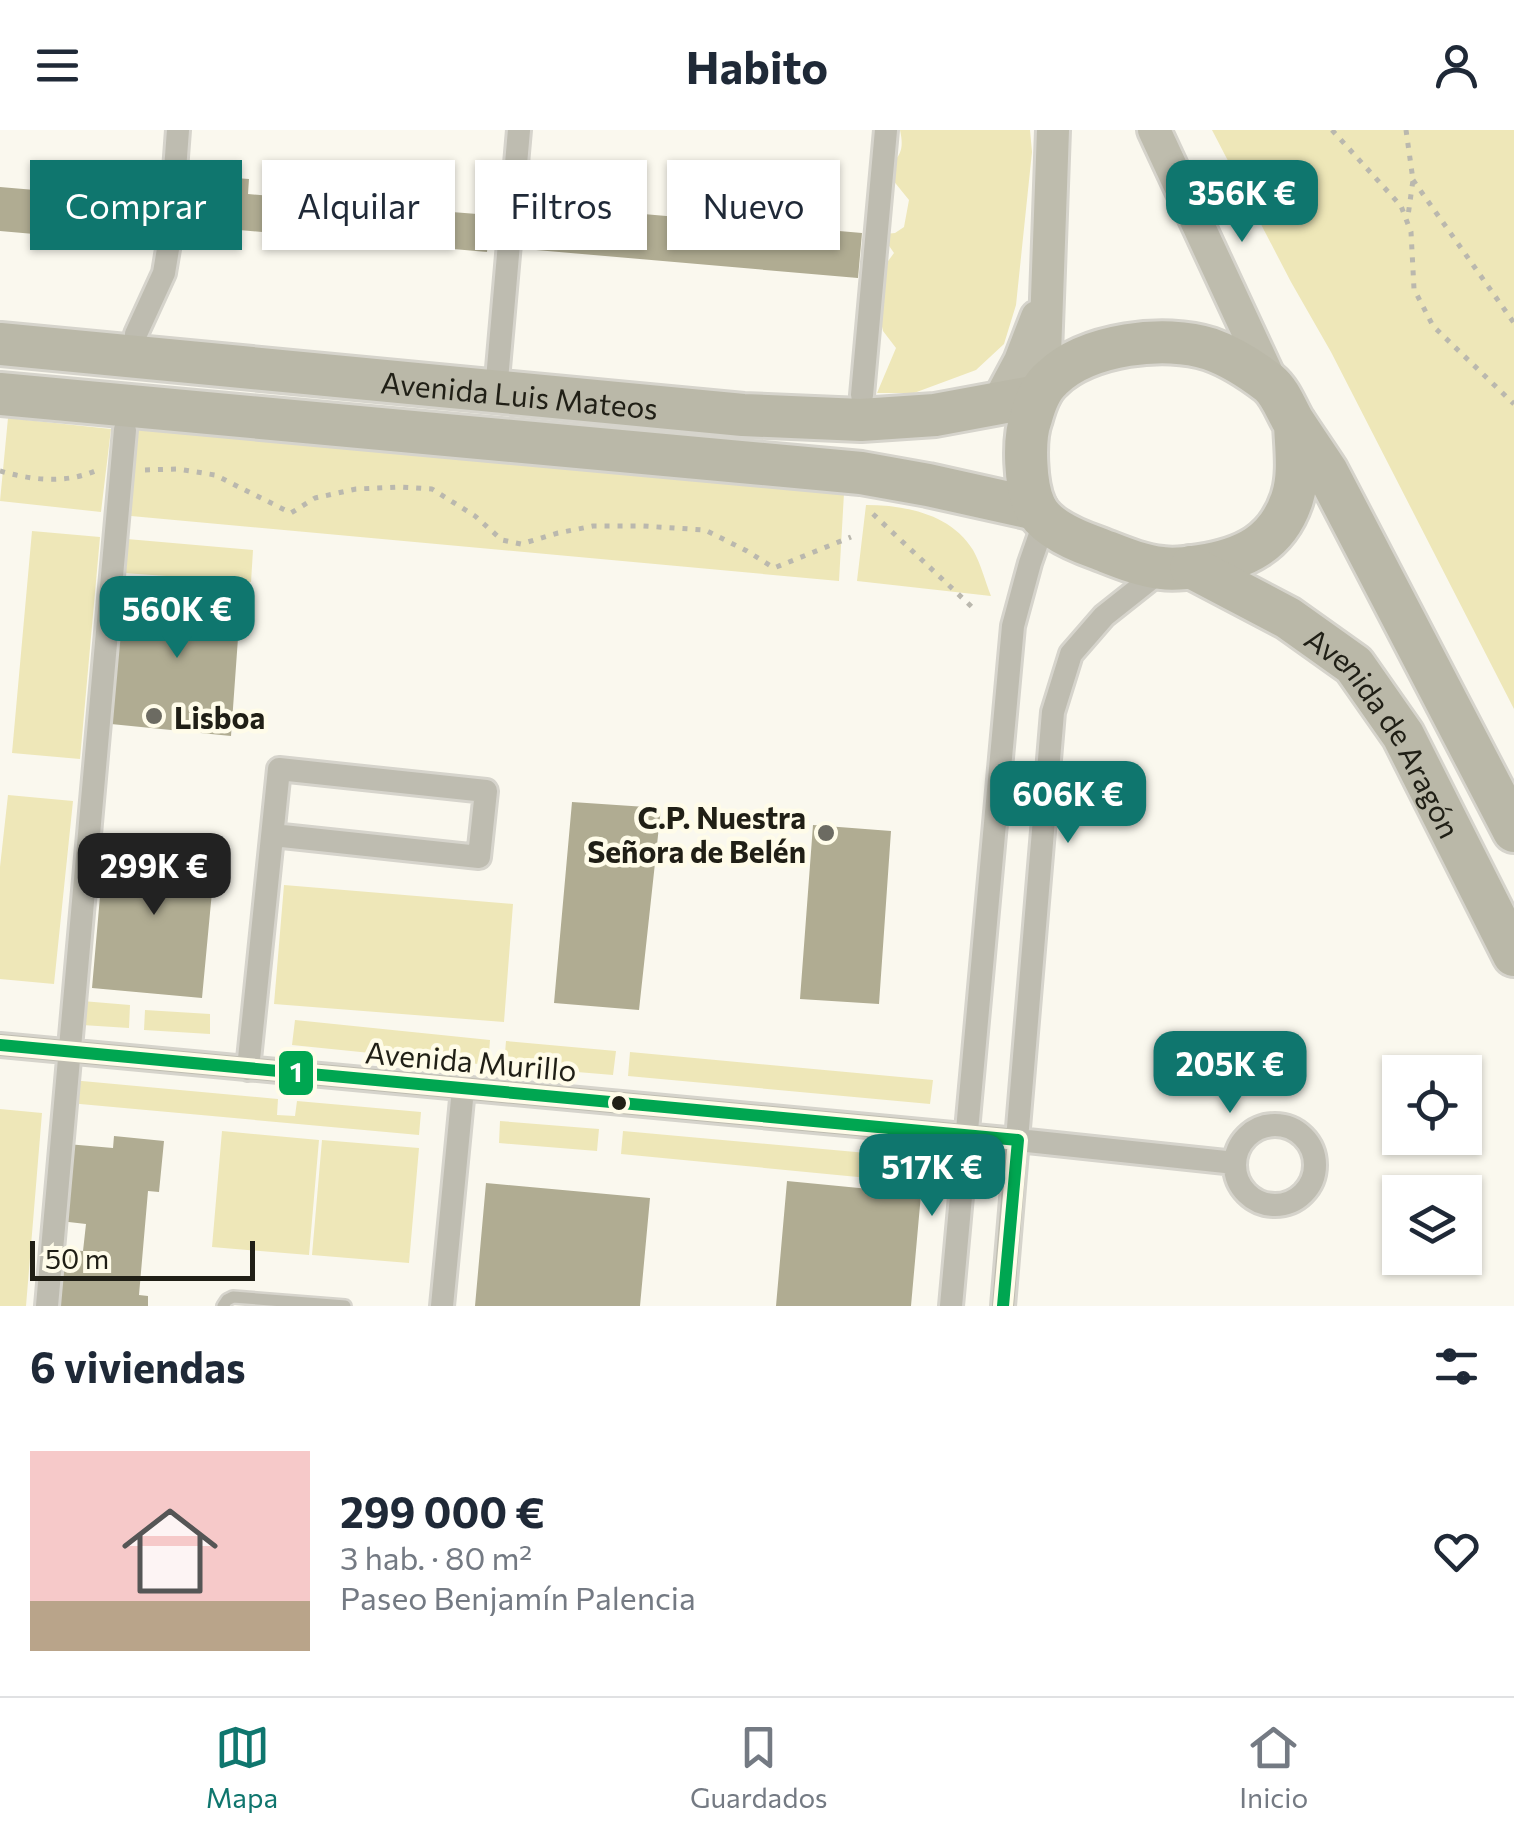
<!DOCTYPE html>
<html lang="es">
<head>
<meta charset="utf-8">
<style>
  body { margin:0; font-family:Commissioner,sans-serif; background:#f6f6f7; color:#1f2937; height:100vh; display:flex; flex-direction:column; font-size:38px; white-space:nowrap }
  * { box-sizing:border-box; margin:0 }
  p { font-size:32px; color:#747a83 }
  .icon { flex:none; width:55px; height:55px; fill:none; stroke:currentColor; stroke-width:2; stroke-linecap:round; stroke-linejoin:round }
  .map { position:relative; height:1176px; overflow:hidden }
  .panel { display:flex; flex-direction:column; background:#fff; flex:1 }
  .panel>* { flex:none }
  .guide { position:absolute; left:30px; top:30px; width:1000px; height:90px; display:flex; gap:20px }
  .fabs { position:absolute; left:1382px; top:925px; display:grid; gap:20px }
  .fabs a { display:grid; place-items:center; width:100px; height:100px; border-radius:0px; background:#fff; box-shadow:0 2px 8px #0004; font-size:50px }
  .scale { position:absolute; left:30px; bottom:25px; width:225px; box-sizing:border-box; padding-left:10px; border:5px solid #201f16; border-top:0; font-size:28px; line-height:35px; white-space:nowrap; color:#201f16; -webkit-text-stroke:8px #fffce9; paint-order:stroke }
  .price { position:absolute; translate:-50% -85px; padding:0 22px; border-radius:20px; background:#0f766e; color:#fff; font-size:32px; line-height:65px; filter:drop-shadow(0 2px 5px #0008) }
  .price::after { content:''; position:absolute; left:50%; top:60px; width:30px; height:22px; margin-left:-15px; background:inherit; clip-path:polygon(0 0,100% 0,50% 100%) }
  .price.current { background:#222; color:#fff }
  ul { padding:0; list-style:none }
  li { display:flex; align-items:center; gap:30px; height:250px; padding:0 30px }
  li span { display:grid; place-items:center; flex:none; width:280px; height:200px; border-radius:0px; color:#555 }
  li>.icon { margin-inline-start:auto }
  span .icon { width:120px; height:120px; fill:#fffc; stroke-width:1 }
  li b { font-size:42px }
  h2 { display:flex; justify-content:space-between; align-items:center; height:120px; padding:0 30px; font-size:42px }
  .tag { padding:0 35px; border-radius:0px; background:#fff; box-shadow:0 2px 8px #0004; font-size:35px; line-height:90px }
  .tag.current { background:#0f766e; color:#fff }
  header { display:flex; justify-content:space-between; align-items:center; height:130px; padding:0 30px; background:#fff; font-size:45px; font-weight:700 }
  .menu { display:flex; justify-content:space-around; align-items:center; height:140px; border-top:2px solid #e0e1e3; background:#fff; font-size:28px; color:#747a83 }
  .menu a { display:grid; justify-items:center; gap:5px }
  .menu .current { color:#0f766e }
  .map>svg:first-child { display:block }
  .green { fill:#eee7b8 }
  .building { fill:#b0ac92 }
  .lines { fill:none; stroke-linecap:round; stroke-linejoin:round }
  .lane-casing { stroke:#d6d4cc; stroke-width:16 }
  .street-casing { stroke:#d6d4cc; stroke-width:28 }
  .secondary-casing { stroke:#d6d4cc; stroke-width:38 }
  .highway-casing { stroke:#d6d4cc; stroke-width:48 }
  .path { stroke:#bab8ae; stroke-width:5; stroke-dasharray:5 8; stroke-linecap:butt }
  .lane { stroke:#bebcb0; stroke-width:11 }
  .street { stroke:#bebcb0; stroke-width:22 }
  .secondary { stroke:#bebcad; stroke-width:32 }
  .highway { stroke:#bab8a8; stroke-width:42 }
  .bus-1-casing { stroke:#fffce9; stroke-width:20 }
  .bus-1 { stroke:#00a651; stroke-width:12 }
  .poi-dot { fill:#6c6b62; stroke:#fffce9; stroke-width:4 }
  .bus-dot { fill:#201f16; stroke:#fffce9; stroke-width:4 }
  .labels { text-anchor:middle; dominant-baseline:central; stroke-width:9; stroke-linejoin:round; paint-order:stroke }
  .street-label { font-size:30px; fill:#201f16; stroke:#fffce9 }
  .poi-label { font-size:30px; font-weight:bold; fill:#201f16; stroke:#fffce9; text-anchor:start }
  .line-badge { stroke:#fffce9; stroke-width:4 }
  .badge-label { font-size:28px; text-anchor:middle; font-weight:bold; fill:#fff }
</style>
</head>
<body>
<header><svg class="icon" aria-label="menu" viewBox="0 0 24 24"><path d="M4 6h16M4 12h16M4 18h16"/></svg>Habito<svg class="icon" aria-label="person" viewBox="0 0 24 24"><circle cx="12" cy="8" r="4"/><path d="M4 21q1-7 8-7t8 7"/></svg></header>
<div class="map">
<svg width="1514" height="1176" viewBox="0 0 1514 1176">
  <rect width="100%" height="100%" fill="#faf8ee"/>
  <path class="green" d="M900 0H1030L1032 22 1016 175 1004 214 976 240 914 263H877L896 218 883 201 878 179 880 142 894 123 885 110V104L895 103 904 97 909 70 892 49V33C903 24 903 14 900 0Z
    M1212 0H1514V579L1331 222 1291 152Z
    M8 288 111 299 101 382 0 371Z
    M138 298 844 363 839 451 131 386Z
    M866 375C905 375 951 384 973 420 981 434 985 451 991 466L857 451Z
    M32 401 100 407 80 629 12 623Z
    M127 409 253 420 251 452 124 443Z
    M8 665 73 671 54 854 0 849V737Z
    M284 755 513 774 504 892 274 874Z
    M82 871 130 875 129 898 82 895Z
    M145 880 210 884V904L144 900Z
    M295 890 490 910 488 935 292 915Z
    M506 911 616 921 613 945 504 936Z
    M630 922 933 950 930 974 628 946Z
    M71 950 278 969 277 985 295 986 297 971 421 982 419 1005 69 973Z
    M0 979 42 983 26 1176H0Z
    M500 991 599 999 597 1021 499 1013Z
    M222 1001 319 1010 309 1125 212 1117Z
    M623 1001 922 1028 920 1053 621 1024Z
    M322 1010 419 1018 409 1133 312 1125Z"/>
  <path class="building" d="M222 47 249 49 248 64 272 66 273 52 300 54 299 68 323 70 324 56 351 58 350 73 374 75 375 61 402 63 401 77 425 79 426 65 453 67 452 82 477 84V69L492 71 487 122 205 97 208 59 221 60Z
    M0 57 140 69 136 113 0 101Z
    M540 75 862 103 858 148 536 120Z
    M123 456 241 466 231 606 111 594Z
    M572 672 661 678 639 880 554 873Z
    M813 695 891 701 879 874 800 869Z
    M105 709 216 719 202 868 92 858Z
    M114 1006 164 1011 159 1062 148 1061 139 1165 148 1166V1176H53L58 1119 83 1121 86 1094 60 1091 67 1014 113 1018Z
    M787 1051 921 1064 911 1176H776Z
    M486 1053 650 1068 640 1176H475Z"/>
  <g class="lines">
    <defs>
      <path id="lane" d="M223 1176 227 1170 233 1167 345 1176"/>
      <path id="street" d="M136 204 164 143 170 107 178 0
        M496 261 519 0
        M862 265 886 0
        M0 915 1018 1010 1235 1033
        M248 939 279 639 486 661 479 727 273 705
        M1235 1035a40 40 0 1 1 80 0a40 40 0 1 1-80 0Z
        M47 1176 125 300
        M442 1176 463 959
        M951 1176 1013 496 1030 433 1045 390
        M1003 1176 1053 582 1071 524 1104 486 1162 440"/>
      <path id="secondary" d="M1154 0 1273 256
        M1051 248 1045 224 1053 0
        M997 274 1020 231 1037 187"/>
      <g id="highway">
        <path id="s1" d="M0 214 743 285 861 290 935 285 1038 266"/>
        <path d="M0 264 861 343 928 355 1036 379"/>
        <path d="M1295 294C1296 318 1300 345 1292 369 1277 414 1244 429 1200 436 1188 438 1174 440 1162 438 1140 436 1118 426 1097 418 1077 411 1045 398 1035 377 1025 356 1023 309 1031 288 1035 273 1040 258 1052 248 1087 214 1165 204 1210 219 1230 226 1252 240 1269 253 1280 262 1286 279 1293 291 1304 308 1316 325 1327 342L1514 701"/>
        <path id="s2" d="M1191 437 1288 488 1354 535 1403 605 1514 825"/>
      </g>
    </defs>
    <use href="#lane" class="lane-casing"/>
    <use href="#street" class="street-casing"/>
    <use href="#secondary" class="secondary-casing"/>
    <use href="#highway" class="highway-casing"/>
    <path class="path" d="M1332 0 1401 76 1411 102 1414 159 1433 196 1514 274
      M1406 0 1413 50 1408 86
      M1413 50 1514 193
      M145 340 178 339 215 345 291 383 315 368 356 359 400 357 432 359 475 386 502 410 521 414 558 403 593 396H643L705 400 747 421 774 438 851 407
      M0 341C32 350 64 354 95 341
      M873 384 973 478"/>
    <use href="#lane" class="lane"/>
    <use href="#street" class="street"/>
    <use href="#secondary" class="secondary"/>
    <use href="#highway" class="highway"/>
    <defs>
      <path id="bus-1" d="M0 915 1018 1010 1003 1176"/>
    </defs>
    <use href="#bus-1" class="bus-1-casing"/>
    <use href="#bus-1" class="bus-1"/>
  </g>
  <g class="poi-dot">
    <circle cx="154" cy="586" r="10"/>
    <circle cx="826" cy="703" r="10"/>
  </g>
  <circle class="bus-dot" cx="619" cy="973" r="9"/>
  <g class="labels">
    <g class="street-label">
      <text stroke="none"><textPath href="#s1" startOffset="522">Avenida Luis Mateos</textPath></text>
      <text stroke="none"><textPath href="#s2" startOffset="262">Avenida de Aragón</textPath></text>
      <text transform="translate(471 930) rotate(5)">Avenida Murillo</text>
    </g>
    <g class="poi-label">
      <text x="174" y="586">Lisboa</text>
      <text x="806" y="686" text-anchor="end">C.P. Nuestra<tspan x="806" dy="34">Señora de Belén</tspan></text>
    </g>
  </g>
  <rect class="line-badge" x="277" y="919" width="38" height="48" rx="10" fill="#00a651"/>
  <g class="badge-label">
    <text x="296" y="952">1</text>
  </g>
</svg>
<div class="fabs">
<a><svg class="icon" aria-label="locate" viewBox="0 0 24 24"><circle cx="12" cy="12" r="6"/><path d="M12 2v4M12 18v4M2 12h4M18 12h4"/></svg></a>
<a><svg class="icon" aria-label="layers" viewBox="0 0 24 24"><path d="M12 4l9 5-9 5-9-5zM3 14l9 5 9-5"/></svg></a>
</div>
<div class="scale">50 m</div>
<b class="price" style="left:1242px;top:115px">356K €</b>
<b class="price" style="left:177px;top:531px">560K €</b>
<b class="price" style="left:1068px;top:716px">606K €</b>
<b class="price current" style="left:154px;top:788px">299K €</b>
<b class="price" style="left:1230px;top:986px">205K €</b>
<b class="price" style="left:932px;top:1089px">517K €</b>
<div class="guide">
<a class="tag current">Comprar</a>
<a class="tag">Alquilar</a>
<a class="tag">Filtros</a>
<a class="tag">Nuevo</a>
</div>
</div>
<section class="panel">
<h2>6 viviendas<svg class="icon" aria-label="filters" viewBox="0 0 24 24"><path d="M4 7h16M4 17h16"/><circle cx="9" cy="7" r="2"/><circle cx="15" cy="17" r="2"/></svg></h2>
<ul>
<li><span style="background:linear-gradient(#f6c9c9 75%,#b9a48a 0)"><svg class="icon" aria-label="home" viewBox="0 0 24 24"><path d="M3 11l9-7 9 7M6 9v11h12V9"/></svg></span><div><b>299 000 €</b><p>3 hab. · 80 m²</p><p>Paseo Benjamín Palencia</p></div><svg class="icon" aria-label="heart" viewBox="0 0 24 24"><path d="M12 20l-8-8c-3-5 5-10 8-4 3-6 11-1 8 4z"/></svg></li>
</ul>
</section>
<nav class="menu">
<a class="current"><svg class="icon" aria-label="map" viewBox="0 0 24 24"><path d="M3 6l6-2 6 2 6-2v14l-6 2-6-2-6 2zM9 4v14M15 6v14"/></svg>Mapa</a>
<a><svg class="icon" aria-label="saved" viewBox="0 0 24 24"><path d="M7 4h10v16l-5-4-5 4z"/></svg>Guardados</a>
<a><svg class="icon" aria-label="home" viewBox="0 0 24 24"><path d="M3 11l9-7 9 7M6 9v11h12V9"/></svg>Inicio</a>
</nav>
</body>
</html>
